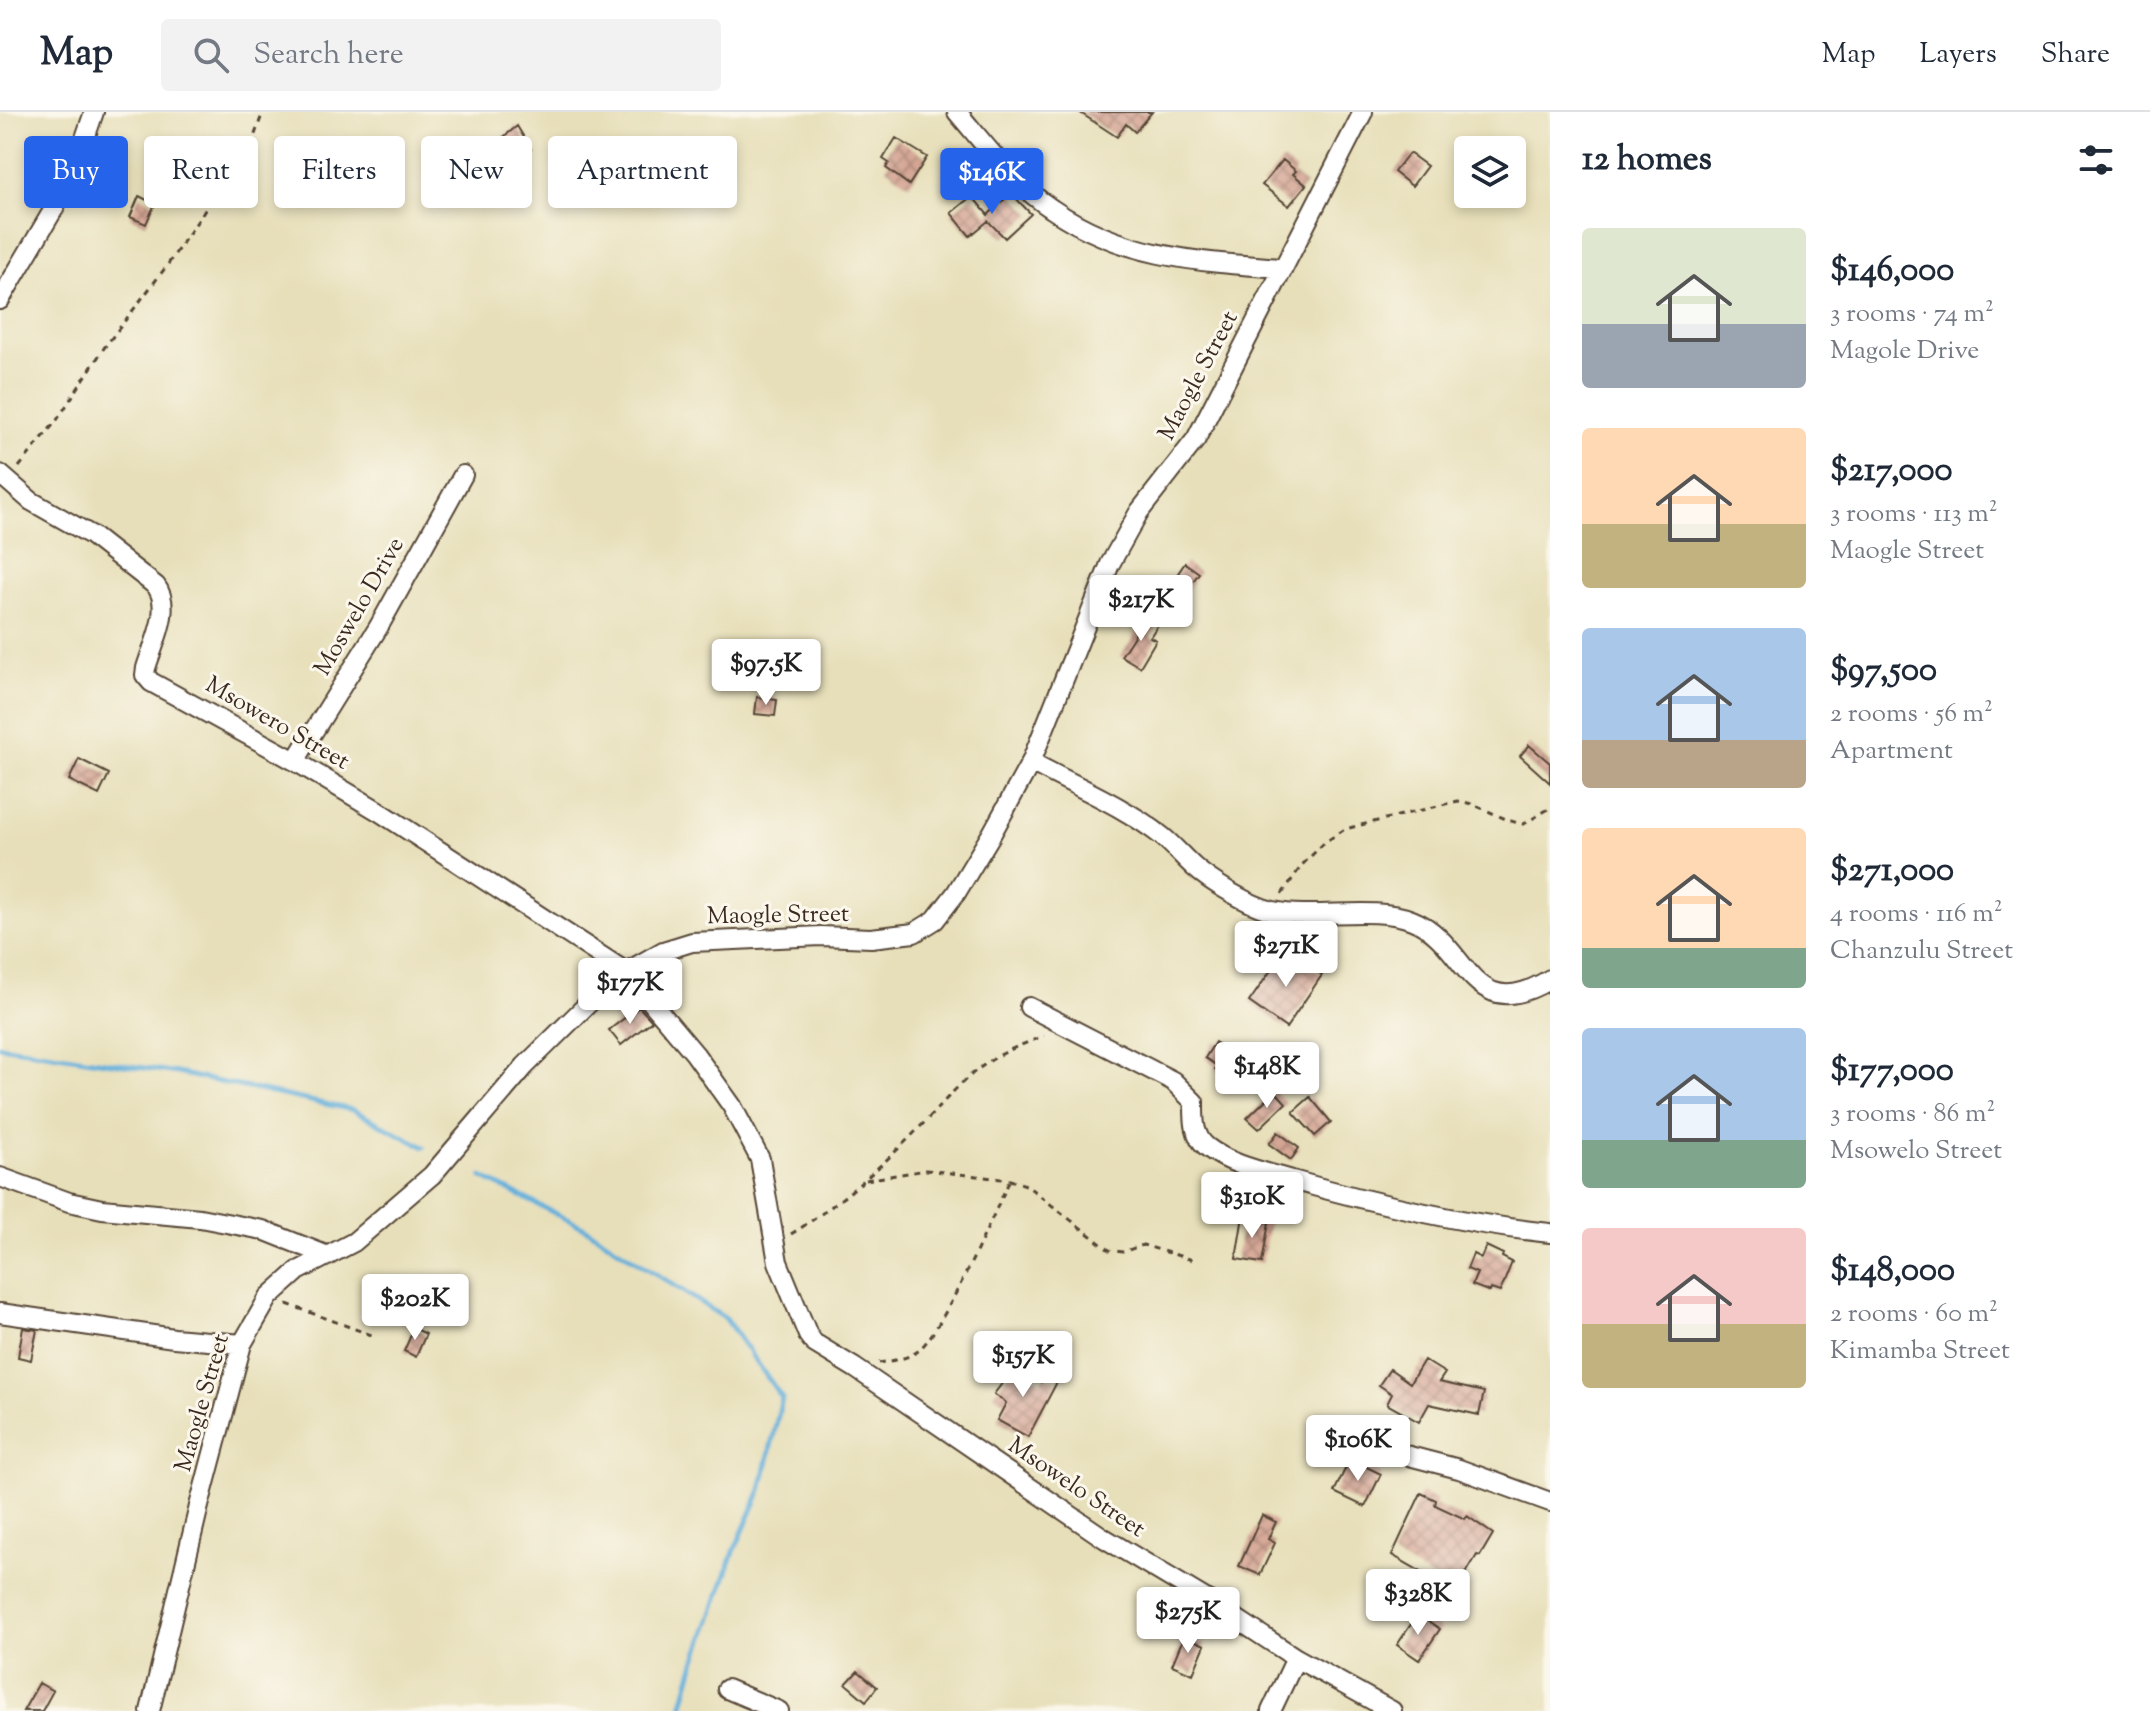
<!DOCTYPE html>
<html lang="en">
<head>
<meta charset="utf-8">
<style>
  body { margin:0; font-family:"Sorts Mill Goudy",serif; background:#f2f2f3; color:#1f2937; height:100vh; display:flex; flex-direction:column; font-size:30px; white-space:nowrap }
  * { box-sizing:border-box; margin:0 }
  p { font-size:26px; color:#747a83 }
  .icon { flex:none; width:44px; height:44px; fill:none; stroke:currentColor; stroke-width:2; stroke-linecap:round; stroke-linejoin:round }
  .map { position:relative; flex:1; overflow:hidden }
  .panel { display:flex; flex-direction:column; background:#fff; width:600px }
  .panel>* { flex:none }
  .guide { position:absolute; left:24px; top:24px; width:760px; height:72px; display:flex; gap:16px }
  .buttons { position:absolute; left:1454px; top:24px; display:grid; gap:16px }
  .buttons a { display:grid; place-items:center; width:72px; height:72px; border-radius:8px; background:#fff; box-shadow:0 4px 12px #0003; font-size:40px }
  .price { position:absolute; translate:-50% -68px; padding:0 18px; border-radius:8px; background:#fff; color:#222; font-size:26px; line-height:52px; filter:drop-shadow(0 2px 4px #0008) }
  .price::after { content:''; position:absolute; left:50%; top:48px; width:24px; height:18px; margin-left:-12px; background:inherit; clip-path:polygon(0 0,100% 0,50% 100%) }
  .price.current { background:#2563eb; color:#fff }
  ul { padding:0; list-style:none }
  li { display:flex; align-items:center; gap:24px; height:200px; padding:0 32px }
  li span { display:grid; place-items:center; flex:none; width:224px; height:160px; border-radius:8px; color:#555 }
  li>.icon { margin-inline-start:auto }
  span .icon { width:96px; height:96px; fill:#fffc; stroke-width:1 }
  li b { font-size:34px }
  h2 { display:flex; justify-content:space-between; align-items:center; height:96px; padding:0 32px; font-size:34px }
  .chip { padding:0 28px; border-radius:8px; background:#fff; box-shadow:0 4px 12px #0003; font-size:28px; line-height:72px }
  .chip.current { background:#2563eb; color:#fff }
  header { display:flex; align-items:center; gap:48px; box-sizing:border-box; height:112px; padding:0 40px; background:#fff; border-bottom:2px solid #e0e1e3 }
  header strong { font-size:38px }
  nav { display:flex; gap:44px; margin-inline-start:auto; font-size:28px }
  .search { width:560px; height:72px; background:#f2f2f3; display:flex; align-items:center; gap:20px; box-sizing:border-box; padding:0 28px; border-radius:8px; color:#747a83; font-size:30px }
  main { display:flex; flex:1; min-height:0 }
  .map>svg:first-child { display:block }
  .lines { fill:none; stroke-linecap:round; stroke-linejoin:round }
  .stream { stroke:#60aeda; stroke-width:5 }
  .building { fill:url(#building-cross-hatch) }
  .street-casing { stroke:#554535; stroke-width:22 }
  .path { stroke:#554535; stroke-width:3; stroke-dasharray:6 6; stroke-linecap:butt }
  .street { stroke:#fff; stroke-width:18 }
  .labels { text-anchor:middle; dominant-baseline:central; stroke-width:6; stroke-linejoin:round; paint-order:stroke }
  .street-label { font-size:24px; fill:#3b2a1e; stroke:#fbf7ec }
</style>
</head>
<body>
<header>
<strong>Map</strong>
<div class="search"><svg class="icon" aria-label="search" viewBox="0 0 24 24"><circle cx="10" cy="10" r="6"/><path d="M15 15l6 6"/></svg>Search here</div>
<nav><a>Map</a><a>Layers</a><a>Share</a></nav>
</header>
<main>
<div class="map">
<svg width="1550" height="1599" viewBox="0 0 1550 1599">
  <defs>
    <pattern id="building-cross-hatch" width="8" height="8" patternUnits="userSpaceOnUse" patternTransform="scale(2)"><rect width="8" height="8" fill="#d5a594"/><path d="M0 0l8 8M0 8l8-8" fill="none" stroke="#ae8778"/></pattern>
  </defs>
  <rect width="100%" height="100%" fill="#fbf7ec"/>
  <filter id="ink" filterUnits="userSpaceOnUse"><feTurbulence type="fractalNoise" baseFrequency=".0125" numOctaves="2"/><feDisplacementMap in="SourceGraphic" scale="16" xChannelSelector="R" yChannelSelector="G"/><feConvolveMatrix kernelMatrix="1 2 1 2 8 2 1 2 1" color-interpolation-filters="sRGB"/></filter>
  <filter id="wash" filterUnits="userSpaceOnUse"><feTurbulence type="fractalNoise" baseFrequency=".006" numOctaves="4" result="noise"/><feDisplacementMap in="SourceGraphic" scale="32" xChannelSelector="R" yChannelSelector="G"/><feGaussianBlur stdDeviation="1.8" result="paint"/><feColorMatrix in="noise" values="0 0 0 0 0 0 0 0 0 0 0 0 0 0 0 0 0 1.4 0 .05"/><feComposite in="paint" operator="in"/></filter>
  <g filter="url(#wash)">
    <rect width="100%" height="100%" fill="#e7dfb9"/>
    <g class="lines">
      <path class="stream" d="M0 934 177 961 353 998 424 1035
        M482 1065 585 1116 726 1207 782 1286 761 1378 735 1437 693 1556 681 1599"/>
    </g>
    <g id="blocks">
      <path class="building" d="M1079 0H1152L1135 20 1126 12 1117 25Z
        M517 14 531 37 516 50 499 29Z
        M896 26 927 45 909 73 886 56 889 51 883 47Z
        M1409 41 1427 54 1412 74 1394 60Z
        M1283 48 1296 59 1293 62 1306 73 1289 94 1262 73Z
        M1011 81 1031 102 1005 126 988 109 970 124 951 101 972 84 988 103Z
        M139 84 155 92 146 112 130 105Z
        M1185 451 1199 461 1186 479 1172 470Z
        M1147 504 1159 511 1150 525 1156 528 1140 555 1121 544Z
        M757 585 777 588 775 604 755 602Z
        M1529 633 1550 651V671L1520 644Z
        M79 647 109 662 99 683 69 668Z
        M1285 838 1322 863 1286 916 1249 890Z
        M639 895 652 909 621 933 609 918Z
        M1215 930 1227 937 1224 941 1246 954 1235 970 1215 957 1217 954 1205 946Z
        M1275 979 1286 991 1259 1017 1247 1006Z
        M1310 985 1331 1010 1315 1024 1293 1000Z
        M1278 1020 1299 1036 1291 1048 1269 1032Z
        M1243 1104 1269 1110 1262 1151 1236 1147Z
        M1486 1134 1503 1142 1502 1145 1512 1150 1500 1180 1491 1177 1490 1180 1472 1173 1477 1161 1467 1157 1473 1142 1481 1146Z
        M23 1216 37 1218 31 1248 18 1245Z
        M414 1216 426 1222 416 1245 404 1239Z
        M1424 1248 1445 1261 1439 1270 1484 1280 1479 1303 1429 1292 1419 1310 1387 1292 1392 1282 1379 1273 1390 1257 1410 1271Z
        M1017 1252 1041 1270 1045 1263 1057 1270 1028 1325 997 1308 1006 1291 994 1282Z
        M1350 1347 1381 1362 1365 1395 1334 1380Z
        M1421 1381 1436 1388 1435 1393 1465 1407 1467 1404 1493 1422 1480 1444 1477 1443 1459 1473 1456 1472 1453 1478 1392 1443Z
        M1262 1403 1276 1410 1268 1427 1275 1431 1260 1463 1239 1454Z
        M1418 1502 1440 1517 1419 1548 1397 1533Z
        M1184 1524 1205 1533 1193 1562 1172 1553Z
        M858 1559 877 1575 866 1589 846 1572Z
        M39 1571 53 1579 42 1599H23Z"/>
    </g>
  </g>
  <g filter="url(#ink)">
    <use href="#blocks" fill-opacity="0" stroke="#554535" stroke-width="2"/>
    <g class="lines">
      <defs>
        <path id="street" d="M957 0C986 34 1014 72 1052 97 1123 146 1199 150 1282 156
          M0 188 52 100 75 55 94 0
          M0 362 31 389 91 423 156 474C173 496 153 532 146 556L145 563 151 570 295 649 380 700 626 860 695 942 732 994 760 1047 778 1150 808 1223 814 1231 855 1256 1104 1426 1214 1492 1296 1546 1392 1599
          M295 649 378 516 463 363
          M1031 650C1075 674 1124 694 1163 725 1174 734 1183 745 1194 755 1211 770 1250 794 1273 799 1315 808 1374 793 1412 808 1469 830 1469 917 1550 867
          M1029 895 1173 969 1194 990C1194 1006 1193 1024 1207 1035 1230 1053 1265 1060 1292 1068 1377 1092 1462 1112 1550 1121
          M0 1065 69 1090 102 1097 200 1106 263 1118 328 1144
          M0 1201 174 1226 242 1232
          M1371 1334 1459 1357 1550 1390
          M727 1577 779 1599
          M150 1599 199 1394 242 1232 269 1185 298 1159 354 1130 432 1063 525 954 599 881 626 860 663 839 692 830 821 824 871 826 914 821 935 808 956 781 991 723 1031 650 1110 452 1139 400 1196 327 1363 0
          M1271 1599 1296 1546"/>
      </defs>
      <use href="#street" class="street-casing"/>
      <path class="path" d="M19 355 57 308 104 236 166 155 253 28 263 0
        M1282 782 1302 753 1324 731 1345 717 1458 689C1482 692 1501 709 1524 712L1550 696
        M866 1068 926 1058 1010 1068 1026 1073 1109 1138 1123 1140 1143 1133 1196 1149
        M791 1122C837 1094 880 1056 918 1017 939 996 959 970 984 953 1002 940 1023 932 1044 924
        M287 1192 377 1225
        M879 1251C891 1249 905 1247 915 1241 940 1227 994 1100 1010 1068"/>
      <use href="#street" class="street"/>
    </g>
  </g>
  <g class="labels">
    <g class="street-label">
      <text transform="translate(1199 264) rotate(-62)">Maogle Street</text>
      <text transform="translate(360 495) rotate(-60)">Moswelo Drive</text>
      <text transform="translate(277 612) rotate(30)">Msowero Street</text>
      <text transform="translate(778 804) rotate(-1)">Maogle Street</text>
      <text transform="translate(203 1291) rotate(-74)">Maogle Street</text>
      <text transform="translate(1076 1376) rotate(34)">Msowelo Street</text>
    </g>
  </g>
</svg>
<div class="buttons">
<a><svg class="icon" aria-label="layers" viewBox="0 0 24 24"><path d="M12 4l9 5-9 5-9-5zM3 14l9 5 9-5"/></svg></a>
</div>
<b class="price current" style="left:992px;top:104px">$146K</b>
<b class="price" style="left:1141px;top:531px">$217K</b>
<b class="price" style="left:766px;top:595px">$97.5K</b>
<b class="price" style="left:1286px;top:877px">$271K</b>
<b class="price" style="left:630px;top:914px">$177K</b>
<b class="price" style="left:1267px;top:998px">$148K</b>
<b class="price" style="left:1252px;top:1128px">$310K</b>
<b class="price" style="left:415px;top:1230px">$202K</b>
<b class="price" style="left:1023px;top:1287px">$157K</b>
<b class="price" style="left:1358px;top:1371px">$106K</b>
<b class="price" style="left:1418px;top:1525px">$328K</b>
<b class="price" style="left:1188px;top:1543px">$275K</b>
<div class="guide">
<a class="chip current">Buy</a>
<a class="chip">Rent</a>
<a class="chip">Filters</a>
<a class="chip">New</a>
<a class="chip">Apartment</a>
</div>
</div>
<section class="panel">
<h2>12 homes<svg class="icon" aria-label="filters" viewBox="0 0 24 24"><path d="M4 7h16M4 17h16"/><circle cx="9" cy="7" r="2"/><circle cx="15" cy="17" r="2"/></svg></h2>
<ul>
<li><span style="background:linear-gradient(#dfe7d0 60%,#9aa5b1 0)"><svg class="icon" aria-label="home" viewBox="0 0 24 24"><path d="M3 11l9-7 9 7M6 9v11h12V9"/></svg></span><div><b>$146,000</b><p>3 rooms · 74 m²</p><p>Magole Drive</p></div></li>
<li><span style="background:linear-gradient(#ffd9b3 60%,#c2b280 0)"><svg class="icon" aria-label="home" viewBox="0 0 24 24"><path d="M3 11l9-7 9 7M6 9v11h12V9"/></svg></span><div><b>$217,000</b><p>3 rooms · 113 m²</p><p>Maogle Street</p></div></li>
<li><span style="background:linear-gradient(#a9c7e8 70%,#b9a48a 0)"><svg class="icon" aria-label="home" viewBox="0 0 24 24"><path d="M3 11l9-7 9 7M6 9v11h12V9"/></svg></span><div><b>$97,500</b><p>2 rooms · 56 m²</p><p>Apartment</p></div></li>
<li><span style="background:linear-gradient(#ffd9b3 75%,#7fa58c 0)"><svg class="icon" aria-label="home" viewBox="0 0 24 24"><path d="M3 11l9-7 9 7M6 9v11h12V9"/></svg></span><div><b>$271,000</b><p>4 rooms · 116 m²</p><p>Chanzulu Street</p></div></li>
<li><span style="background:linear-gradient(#a9c7e8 70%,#7fa58c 0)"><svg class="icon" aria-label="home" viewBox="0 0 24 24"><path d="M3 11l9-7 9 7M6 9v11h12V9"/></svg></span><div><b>$177,000</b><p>3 rooms · 86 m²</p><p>Msowelo Street</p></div></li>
<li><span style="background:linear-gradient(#f6c9c9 60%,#c2b280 0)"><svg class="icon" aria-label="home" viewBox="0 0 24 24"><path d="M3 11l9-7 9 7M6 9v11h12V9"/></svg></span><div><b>$148,000</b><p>2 rooms · 60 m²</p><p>Kimamba Street</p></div></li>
</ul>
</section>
</main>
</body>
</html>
